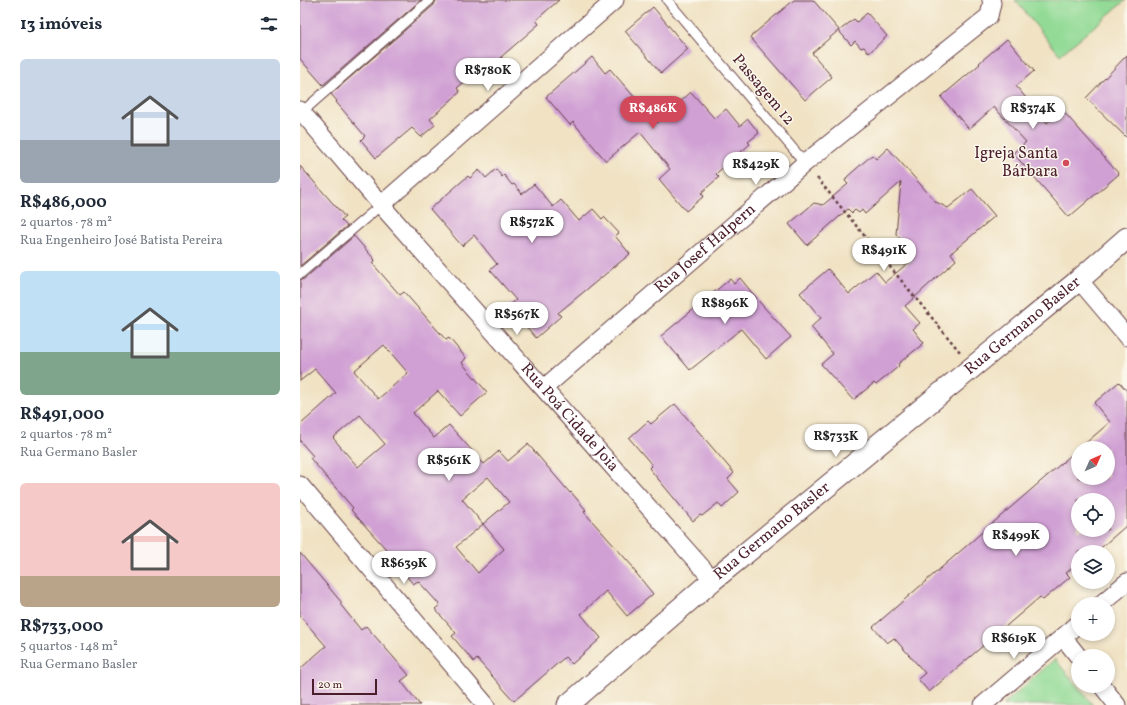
<!DOCTYPE html>
<html lang="pt">
<head>
<meta charset="utf-8">
<style>
  body { margin:0; font-family:Vollkorn,serif; background:#f2f2f3; color:#1f2937; height:100vh; display:flex; flex-direction:column; font-size:15px; white-space:nowrap }
  * { box-sizing:border-box; margin:0 }
  p { font-size:13px; color:#747a83 }
  .icon { flex:none; width:22px; height:22px; fill:none; stroke:currentColor; stroke-width:2; stroke-linecap:round; stroke-linejoin:round }
  .map { position:relative; flex:1; overflow:hidden }
  .panel { display:flex; flex-direction:column; background:#fff; width:300px }
  .panel>* { flex:none }
  .needle { width:26px; rotate:45deg }
  .fabs { position:absolute; left:771px; top:441px; display:grid; gap:8px }
  .fabs a { display:grid; place-items:center; width:44px; height:44px; border-radius:50%; background:#fff; box-shadow:0 2px 6px #0003; font-size:20px }
  .scale { position:absolute; left:12px; bottom:10px; width:65px; box-sizing:border-box; padding-left:4px; border:2px solid #4a1f2b; border-top:0; font-size:11px; line-height:14px; white-space:nowrap; color:#4a1f2b; -webkit-text-stroke:3px #fbf7ec; paint-order:stroke }
  .price { position:absolute; translate:-50% -34px; padding:0 9px; border-radius:14px; background:#fff; color:#222; font-size:13px; line-height:26px; filter:drop-shadow(0 1px 2px #0008) }
  .price::after { content:''; position:absolute; left:50%; top:24px; width:12px; height:9px; margin-left:-6px; background:inherit; clip-path:polygon(0 0,100% 0,50% 100%) }
  .price.active { background:#d1495b; color:#fff }
  ul { padding:0; list-style:none }
  li { display:grid; align-content:center; gap:8px; height:212px; padding:0 20px }
  li span { display:grid; place-items:center; height:124px; border-radius:6px; color:#555 }
  li>.icon { margin-inline-start:auto }
  span .icon { width:72px; height:72px; fill:#fffc; stroke-width:1 }
  li b { font-size:17px }
  h2 { display:flex; justify-content:space-between; align-items:center; height:48px; padding:0 20px; font-size:17px }
  main { display:flex; flex:1; min-height:0 }
  .map>svg:first-child { display:block }
  .green { fill:#92da95; stroke:#6e7c60 }
  .building { fill:#d0a0d4; fill-rule:evenodd }
  .lines { fill:none; stroke-linecap:round; stroke-linejoin:round }
  .service-casing { stroke:#633c42; stroke-width:11 }
  .minor-casing { stroke:#633c42; stroke-width:19 }
  .tertiary-casing { stroke:#633c42; stroke-width:23 }
  .path { stroke:#633c42; stroke-width:2.5; stroke-dasharray:3 3; stroke-linecap:butt }
  .service { stroke:#fff; stroke-width:9 }
  .minor { stroke:#fff; stroke-width:17 }
  .tertiary { stroke:#fff; stroke-width:21 }
  .poi-dot { fill:#d1495b; stroke:#fbf7ec; stroke-width:1.5 }
  .labels { text-anchor:middle; dominant-baseline:central; stroke-width:3; stroke-linejoin:round; paint-order:stroke }
  .street-label { font-size:16px; fill:#4a1f2b; stroke:#fbf7ec }
  .poi-label { font-size:16px; fill:#4a1f2b; stroke:#fbf7ec; text-anchor:end }
</style>
</head>
<body>
<main>
<section class="panel">
<h2>13 imóveis<svg class="icon" aria-label="filters" viewBox="0 0 24 24"><path d="M4 7h16M4 17h16"/><circle cx="9" cy="7" r="2"/><circle cx="15" cy="17" r="2"/></svg></h2>
<ul>
<li><span style="background:linear-gradient(#c9d6e8 65%,#9aa5b1 0)"><svg class="icon" aria-label="home" viewBox="0 0 24 24"><path d="M3 11l9-7 9 7M6 9v11h12V9"/></svg></span><div><b>R$486,000</b><p>2 quartos · 78 m²</p><p>Rua Engenheiro José Batista Pereira</p></div></li>
<li><span style="background:linear-gradient(#bfe0f5 65%,#7fa58c 0)"><svg class="icon" aria-label="home" viewBox="0 0 24 24"><path d="M3 11l9-7 9 7M6 9v11h12V9"/></svg></span><div><b>R$491,000</b><p>2 quartos · 78 m²</p><p>Rua Germano Basler</p></div></li>
<li><span style="background:linear-gradient(#f6c9c9 75%,#b9a48a 0)"><svg class="icon" aria-label="home" viewBox="0 0 24 24"><path d="M3 11l9-7 9 7M6 9v11h12V9"/></svg></span><div><b>R$733,000</b><p>5 quartos · 148 m²</p><p>Rua Germano Basler</p></div></li>
</ul>
</section>
<div class="map">
<svg width="827" height="705" viewBox="0 0 827 705">
  <rect width="100%" height="100%" fill="#fbf7ec"/>
  <filter id="ink" filterUnits="userSpaceOnUse"><feTurbulence type="fractalNoise" baseFrequency=".025" numOctaves="2"/><feDisplacementMap in="SourceGraphic" scale="8" xChannelSelector="R" yChannelSelector="G"/><feConvolveMatrix kernelMatrix="1 2 1 2 8 2 1 2 1" color-interpolation-filters="sRGB"/></filter>
  <filter id="wash" filterUnits="userSpaceOnUse"><feTurbulence type="fractalNoise" baseFrequency=".012" numOctaves="4" result="noise"/><feDisplacementMap in="SourceGraphic" scale="16" xChannelSelector="R" yChannelSelector="G"/><feGaussianBlur stdDeviation="0.9" result="paint"/><feColorMatrix in="noise" values="0 0 0 0 0 0 0 0 0 0 0 0 0 0 0 0 0 1.4 0 .05"/><feComposite in="paint" operator="in"/></filter>
  <g filter="url(#wash)">
    <rect width="100%" height="100%" fill="#f0e2c3"/>
    <path class="green" d="M715 0H826L760 55Z
      M755 659 793 705H703Z"/>
    <g id="blocks">
      <path class="building" d="M0 0H121L23 85 0 59Z
        M136 0H259L236 20 239 24 201 57 206 63 193 75 185 65 157 88 160 92 130 119 135 125 121 137 112 128 76 158 61 140 65 136 36 102 37 101 31 94 134 5Z
        M494 0H513L539 30 512 53 532 77 505 100 450 37Z
        M353 7 388 49 361 73 325 31Z
        M567 13 587 36 569 53 564 47 561 48 555 41 551 45 539 31 554 19 557 22Z
        M707 39 734 71 716 86 747 123 762 110 819 174 769 217 713 153 726 142 694 107 669 129 641 97 680 64 679 63Z
        M827 55V138L786 98Z
        M292 57 305 73 310 69 357 123 391 92 415 119 426 109 440 126 448 119 459 133 448 142 450 144 419 171 416 174 419 177 401 193 404 196 386 211 359 179 370 169 340 132 306 161 273 122 270 125 246 97Z
        M588 148 636 202 648 208 672 189 695 216 651 253 656 260 605 306 620 323 613 329 624 343 598 364 599 366 576 385 574 383 553 400 521 364 533 354 511 327 521 318 500 293 528 269 549 294 576 271 585 282 613 259 610 256 613 254 596 234 601 182 565 214 562 210 559 213 555 210 552 213 548 209 507 245 489 224 514 203 523 205 548 184 545 181 547 177 572 155 576 159Z
        M0 166 45 217 41 220 47 226 0 266Z
        M196 169 202 177 204 175 212 185 214 184 222 194 234 184 253 207 261 200 279 221 293 209 302 219 304 217 319 233 315 236 330 254 258 313 261 316 236 338 209 306 216 300 190 270 197 264 174 235 162 246 130 209 168 176 170 178 179 170 186 178Z
        M54 236 75 260 72 263 100 295 104 292 146 340 149 338 166 358 162 363 187 392 160 416 138 391 113 413 134 438 149 425 184 464 199 451 208 461 228 444 270 493 271 492 286 510 284 512 333 567 332 568 353 594 327 616 306 591 281 614 301 638 272 664 265 657 214 701 177 659 174 662 152 636 156 633 135 609 140 605 118 581 113 584 92 559 94 558 51 510 53 508 10 458 13 456 0 441V425L36 393 15 369 0 381V280L4 279ZM84 345 108 373 78 399 54 371ZM60 415 85 444 58 467 33 438ZM188 477 209 502 183 524 162 499ZM183 524 204 549 178 573 156 547Z
        M440 278 462 305 491 337 466 359 441 329 390 370 361 336 430 279 434 284Z
        M819 382 827 391V525L796 552H778V563L766 573 770 577 743 600 740 597 629 692 618 679 625 673 594 638 587 643 573 627 778 449V478H808V448H780L810 422 794 403ZM778 500H808V530H778Z
        M375 404 434 473 428 479 439 492 422 508 418 503 402 516 400 515 393 521 349 468 352 465 329 438 348 421 351 424Z
        M0 553 42 603 40 604 61 630 66 626 109 675 101 681 120 705H0V669L26 646 0 616Z"/>
    </g>
  </g>
  <g filter="url(#ink)">
    <use href="#blocks" fill-opacity="0" stroke="#633c42" stroke-width="1"/>
    <g class="lines">
      <defs>
        <path id="service" d="M367 0 505 163
          M2 112 130 0
          M0 274 81 205"/>
        <g id="minor">
          <path id="s1" d="M0 110 81 205 413 580"/>
          <path d="M81 205 315 0"/>
          <path d="M779 280 827 337"/>
          <path id="s2" d="M244 388 505 163 689 16 692 3 691 0"/>
          <path d="M0 485 186 705"/>
          <path d="M801 604 827 582"/>
          <path d="M763 637 778 656"/>
          <path d="M802 686 817 705"/>
          <path d="M683 705 778 624"/>
        </g>
        <g id="tertiary">
          <path id="s3" d="M268 705 413 580 779 280 827 238"/>
        </g>
      </defs>
      <use href="#service" class="service-casing"/>
      <use href="#minor" class="minor-casing"/>
      <use href="#tertiary" class="tertiary-casing"/>
      <path class="path" d="M517 178 660 352"/>
      <use href="#service" class="service"/>
      <use href="#minor" class="minor"/>
      <use href="#tertiary" class="tertiary"/>
    </g>
  </g>
  <circle class="poi-dot" cx="766" cy="163" r="4"/>
  <g class="labels">
    <g class="street-label">
      <text transform="translate(463 90) rotate(50)">Passagem 12</text>
      <text stroke="none"><textPath href="#s2" startOffset="213">Rua Josef Halpern</textPath></text>
      <text stroke="none"><textPath href="#s3" startOffset="592">Rua Germano Basler</textPath></text>
      <text stroke="none"><textPath href="#s1" startOffset="409">Rua Poá Cidade Joia</textPath></text>
      <text stroke="none"><textPath href="#s3" startOffset="268">Rua Germano Basler</textPath></text>
    </g>
    <g class="poi-label">
      <text x="758" y="154">Igreja Santa<tspan x="758" dy="18">Bárbara</tspan></text>
    </g>
  </g>
</svg>
<div class="fabs">
<a><svg class="needle" viewBox="-14 -14 28 28"><path d="M0-13l5 13h-10z" fill="#e53935"/><path d="M0 13l5-13h-10z" fill="#747a83"/></svg></a>
<a><svg class="icon" aria-label="locate" viewBox="0 0 24 24"><circle cx="12" cy="12" r="6"/><path d="M12 2v4M12 18v4M2 12h4M18 12h4"/></svg></a>
<a><svg class="icon" aria-label="layers" viewBox="0 0 24 24"><path d="M12 4l9 5-9 5-9-5zM3 14l9 5 9-5"/></svg></a>
<a>+</a>
<a>−</a>
</div>
<div class="scale">20 m</div>
<b class="price" style="left:188px;top:92px">R$780K</b>
<b class="price active" style="left:353px;top:130px">R$486K</b>
<b class="price" style="left:733px;top:130px">R$374K</b>
<b class="price" style="left:456px;top:186px">R$429K</b>
<b class="price" style="left:232px;top:244px">R$572K</b>
<b class="price" style="left:584px;top:272px">R$491K</b>
<b class="price" style="left:425px;top:325px">R$896K</b>
<b class="price" style="left:217px;top:336px">R$567K</b>
<b class="price" style="left:536px;top:458px">R$733K</b>
<b class="price" style="left:149px;top:482px">R$561K</b>
<b class="price" style="left:716px;top:557px">R$499K</b>
<b class="price" style="left:104px;top:585px">R$639K</b>
<b class="price" style="left:714px;top:660px">R$619K</b>
</div>
</main>
</body>
</html>
